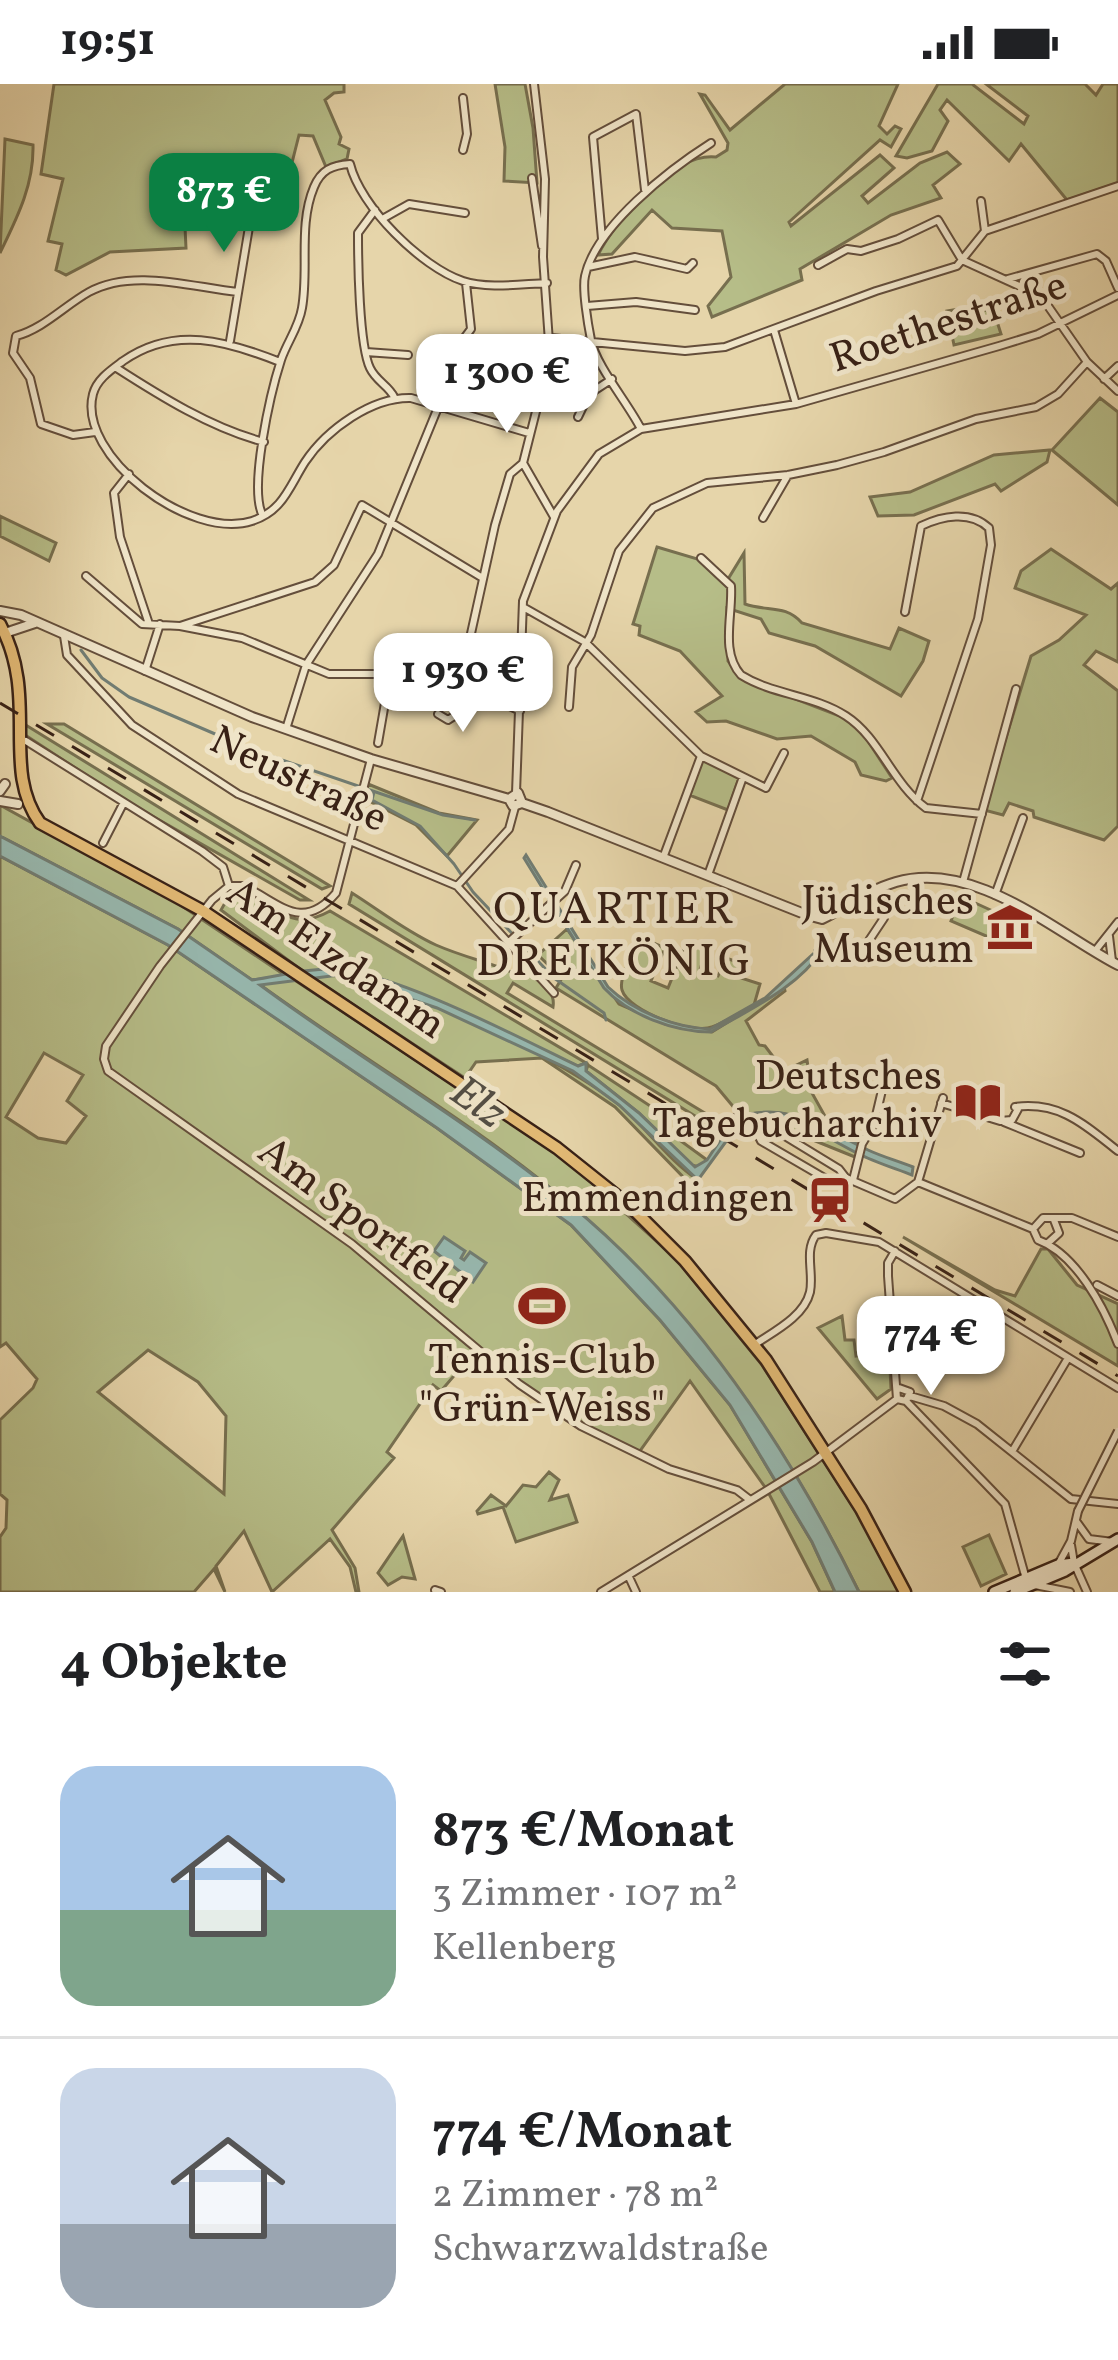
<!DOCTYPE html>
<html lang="de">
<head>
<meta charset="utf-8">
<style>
  body { margin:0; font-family:Vollkorn,serif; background:#f2f2f2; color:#202124; height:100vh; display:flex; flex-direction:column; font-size:45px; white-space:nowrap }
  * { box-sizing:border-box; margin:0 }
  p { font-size:39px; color:#757577 }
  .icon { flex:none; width:66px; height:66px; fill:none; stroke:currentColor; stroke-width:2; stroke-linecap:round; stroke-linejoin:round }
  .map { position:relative; height:1508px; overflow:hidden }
  .sheet { display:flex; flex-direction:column; background:#fff; flex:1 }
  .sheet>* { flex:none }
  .price { position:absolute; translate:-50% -102px; padding:0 27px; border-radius:24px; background:#fff; color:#222; font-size:39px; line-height:78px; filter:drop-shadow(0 3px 6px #0008) }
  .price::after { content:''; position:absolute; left:50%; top:72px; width:36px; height:27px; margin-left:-18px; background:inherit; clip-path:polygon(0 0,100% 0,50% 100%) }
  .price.selected { background:#0b8043; color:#fff }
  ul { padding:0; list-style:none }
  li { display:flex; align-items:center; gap:36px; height:300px; padding:0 60px }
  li+li { border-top:3px solid #e0e0e0 }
  li span { display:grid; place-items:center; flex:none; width:336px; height:240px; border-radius:36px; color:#555 }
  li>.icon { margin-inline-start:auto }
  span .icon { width:144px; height:144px; fill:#fffc; stroke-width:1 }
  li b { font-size:51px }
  h2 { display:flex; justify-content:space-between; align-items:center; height:144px; padding:0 60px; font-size:51px }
  .status { display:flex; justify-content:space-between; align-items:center; height:84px; padding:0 60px; background:#fff; direction:ltr }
  .status svg { height:33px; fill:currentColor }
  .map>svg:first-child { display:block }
  .green { fill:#b6bd88; stroke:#776f4f; stroke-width:3; fill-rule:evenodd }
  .water { fill:#97b8af; stroke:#717c72; stroke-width:3 }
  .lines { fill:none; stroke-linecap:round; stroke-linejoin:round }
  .stream { stroke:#717c72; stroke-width:3 }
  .minor-casing { stroke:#644e3b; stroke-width:10 }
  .tertiary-casing { stroke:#644e3b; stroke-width:12 }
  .secondary-casing { stroke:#382116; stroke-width:14 }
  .primary-casing { stroke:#382116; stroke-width:15 }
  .minor { stroke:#efe4c8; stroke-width:6 }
  .tertiary { stroke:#efe4c8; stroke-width:8 }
  .secondary { stroke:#efe4c8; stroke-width:9 }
  .primary { stroke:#e3ba75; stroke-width:10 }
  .rail { stroke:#382116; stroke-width:3; stroke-dasharray:21 21; stroke-linecap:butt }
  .minor-bridge-casing { stroke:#644e3b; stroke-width:10; stroke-linecap:butt }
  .minor-bridge { stroke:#efe4c8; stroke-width:6 }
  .labels { text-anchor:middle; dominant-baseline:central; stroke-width:10; stroke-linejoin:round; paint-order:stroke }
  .street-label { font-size:42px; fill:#382116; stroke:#efe4c8 }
  .poi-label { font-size:42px; fill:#382116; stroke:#efe4c8; text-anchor:end }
  .neighbourhood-label { font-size:45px; letter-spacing:3px; fill:#382116; stroke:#efe4c8 }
  .water-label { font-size:45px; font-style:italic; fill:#544e44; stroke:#efe4c8 }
</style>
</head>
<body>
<div class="status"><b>19:51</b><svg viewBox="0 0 49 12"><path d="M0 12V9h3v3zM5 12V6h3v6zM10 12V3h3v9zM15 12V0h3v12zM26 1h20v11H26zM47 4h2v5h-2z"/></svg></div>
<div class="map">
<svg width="1118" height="1508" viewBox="0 0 1118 1508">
  <rect width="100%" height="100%" fill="#e6d5aa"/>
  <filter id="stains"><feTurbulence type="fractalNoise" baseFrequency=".00167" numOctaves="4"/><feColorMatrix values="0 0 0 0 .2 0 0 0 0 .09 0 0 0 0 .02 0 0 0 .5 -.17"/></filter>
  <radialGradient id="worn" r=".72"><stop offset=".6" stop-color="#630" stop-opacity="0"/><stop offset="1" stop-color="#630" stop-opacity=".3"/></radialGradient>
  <path class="green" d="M54 0H344V8L334 9 325 16 341 53 339 60 349 65 347 75 326 83 313 52 299 51 277 138 256 130 260 89 224 84 213 140 185 143 186 164 110 168 66 191 56 186 62 160 48 157 63 95 41 90Z
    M495 0H525L533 44 537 99 504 97 505 63Z
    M785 0H898L879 42 887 50 895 42 901 45 891 63 880 56 789 138 791 142 880 71 894 84 862 112 868 119 920 79 947 68 960 80 933 101 941 114 891 131 800 185 802 196 712 233 708 222 731 193 722 147 672 144 652 126 612 170 598 171C616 135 674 68 716 73L727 66 728 59 700 10 705 11 730 46Z
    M938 0H972L1024 40 1028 32 986 0H1085L1096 11 1103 0H1118V99L1067 116 1021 60 1009 77 947 16 940 26 948 37 932 67 907 74 896 72Z
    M5 55 33 61C34 101 17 134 0 169Z
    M977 222 995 231 1001 250 954 261 947 227Z
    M1100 314 1118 328V421L1052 366Z
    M1050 366 1047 378 1001 407 995 400 914 431 878 432 870 413 910 408 994 371Z
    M0 432 56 459 49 477 0 452Z
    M657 463 701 476 728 495 744 469 745 520C768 528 785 520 802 539L890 565 899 544 929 557 923 577 901 612 815 562 769 549 761 535 727 524 728 577 741 594 845 634 862 648 892 694 886 697 861 691 855 678 811 652 777 655 726 637 707 638 696 628 722 612 680 567 639 551 640 542 633 540Z
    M1051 465 1111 505 1118 499V578L1096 567 1084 581 1118 607V742L1104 756 1034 733 1033 727 1009 719 1003 731 984 726 1031 572 1059 556 1086 531 1015 504 1021 487Z
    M16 635 309 816H300L124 716 16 645Z
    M47 640H64L330 802 322 805Z
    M703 675 739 694 728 726 689 711Z
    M368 700 439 729 477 736 447 772 416 741 365 715Z
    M0 721 176 818 286 892 252 896 178 845 0 752Z
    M0 772 168 861 437 1044 571 1141 660 1236 730 1321 812 1458 835 1508H820L767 1406 690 1297 637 1371 581 1342 476 1266 441 1307 433 1301 387 1368 394 1374 332 1446 355 1484 359 1508H356L350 1483 330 1455 272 1508 244 1447 216 1482 225 1508 214 1485 194 1508H0V1453L6 1444 7 1416 0 1410V1336L33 1304 37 1295 6 1259 0 1263ZM44 969 83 991 67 1017 86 1032 66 1059 38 1054 6 1033ZM148 1266 198 1298 226 1332 224 1410 98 1308Z
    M238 808C275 814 285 852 330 827L586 979 578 982 410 907 341 885 304 888 221 826 230 810Z
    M352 809C379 826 407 848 436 861 468 875 498 880 522 893L530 889C538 899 556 904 553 923L513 899 507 909 718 1037 727 1032 737 1034 728 1045 703 1032 700 1035 349 820Z
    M960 812 1010 835 1000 858 951 837Z
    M567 845 619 920 665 940 712 948 784 903 785 907 746 937 759 961 765 962 784 987 807 976 812 1009 831 1043 858 1061C818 1040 787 1020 741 1032L716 1002 556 904 562 894 538 871Z
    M642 854 665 864 651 897 668 904 687 857 706 865 700 886 718 892 726 874 743 880 741 894 760 900 754 921C740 928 726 938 712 943 693 951 628 927 622 906 618 892 636 867 642 854Z
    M322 891C392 891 561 975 617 1019 646 1042 667 1076 698 1096L692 1102 615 1023 542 974 476 978 465 994 311 893Z
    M293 895 564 1074 676 1175 762 1281 873 1454 899 1508H859C785 1358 694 1225 565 1116 470 1036 359 973 259 900Z
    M588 981 670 1035 663 1044 707 1076 700 1083 691 1081 639 1029 586 987Z
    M789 1035 809 1041 857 1069 855 1073 771 1039H752L744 1054 734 1048 749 1036Z
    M903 1153 995 1206 1015 1212 1041 1165H1048L1077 1201 1118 1220V1282Z
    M842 1232 845 1256H854L856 1272 873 1269 875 1286 890 1285 891 1305 877 1315 818 1244Z
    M549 1388 559 1396 550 1416 568 1411 577 1438 516 1458 503 1423 478 1430 477 1427 491 1411 506 1422 523 1401 536 1403Z
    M989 1451 1006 1490 981 1502 963 1463Z
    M403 1452 415 1495 402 1493 388 1501 378 1489Z"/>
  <path class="water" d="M0 752 178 845 252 896C279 892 308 884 335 885 396 889 520 954 578 982L586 979V987L639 1029 695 1083 707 1076 734 1035C785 1014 824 1045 868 1066 883 1073 898 1077 913 1083L912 1091C894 1084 874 1078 857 1069 817 1049 784 1021 738 1041L698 1096 619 1021 573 987 437 924 339 891 260 901C360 975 469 1038 566 1117 694 1221 787 1361 859 1508H835L812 1458 730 1321 660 1236 571 1141 437 1044 168 861 0 772Z
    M526 771 608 903C633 927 675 944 710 945L765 914 813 870 817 872 815 866 821 858 823 865C798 904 750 925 711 948 674 948 629 931 604 904L524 774Z
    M444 1153 465 1167 461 1174 464 1176 470 1168 486 1179 473 1198 434 1167Z"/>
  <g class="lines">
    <path class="stream" d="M81 566 102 594 129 613 250 665 443 731 475 736
      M374 708 372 716 420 742 454 780 473 808 554 894 604 929 606 936"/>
    <defs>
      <path id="minor" d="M534 0 545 95 543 173 550 272 523 379 554 433
        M463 14 467 50 463 66
        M532 94 542 162
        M375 126 358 149C358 177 359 261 370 284 376 297 389 302 394 313
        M384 134 409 120 465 129
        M985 147 1118 102
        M602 155 593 53 636 30 645 106
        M962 176 1041 212 1087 278 1118 307
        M818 181 847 165 861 167 898 155 938 136 962 176
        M588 183 635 173 687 185 693 179
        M1008 195 1097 170 1106 177 1118 204
        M587 222 636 218 695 226
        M774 246 796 320
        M551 254 685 267 725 263 876 207 957 182 985 147 981 117
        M230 257 258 89
        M462 257 471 245 466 199
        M366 268 408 271
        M280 278C227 257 174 241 123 277 111 286 97 295 93 310 77 372 190 457 252 437 283 427 289 403 305 378 327 345 372 313 411 314L529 349
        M115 283C160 312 211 344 264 358
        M1104 295 1118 282
        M578 333 589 310 612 295
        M641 345C628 319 596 282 591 256 588 241 582 205 585 192 596 142 670 85 711 59
        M95 348 73 351 41 340 30 294 13 269 16 252C43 245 64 222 89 208 132 184 191 203 238 208
        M129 390 114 409 120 453 149 540
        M263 432C248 405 271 307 281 276 287 258 299 243 302 224 309 185 298 141 314 103 321 86 332 81 350 80 360 122 421 183 463 197 487 205 521 200 547 199
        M763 434 788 391
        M701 474 731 502C733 531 720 568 741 591 773 611 814 611 846 632 880 654 892 699 926 724L982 730
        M86 492 142 540 180 542 242 554 329 590H390L426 585 445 580 470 554 495 441 510 390 523 379
        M523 523 585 558 701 672 663 774
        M905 528 921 442C942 432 970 426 989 444L991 461 978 535 917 717
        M180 542 315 498 334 481 362 421 481 493
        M64 552 67 571 132 641 238 710 457 802 554 909
        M445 580 477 606 520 627
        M145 587 160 540
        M569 623 572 583 591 551 619 467 653 424 707 399 788 391 837 381 884 368 976 335 1036 323 1058 310 1087 278
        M438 630 448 636 462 627 477 606
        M286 645 306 581 378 470 439 321
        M26 657 202 767 223 783 229 802
        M378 659 390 590
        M701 672 766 704 784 669
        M371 675 336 809C301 850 278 817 243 802H229L212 816 160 882 106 962 104 975 108 987 352 1160 519 1300 581 1342 669 1385 737 1406 750 1416
        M516 709 523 517 557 427 599 370 641 345 796 320 999 262 1038 250 1118 211
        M103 759 123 720
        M708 791 743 693
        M963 798 1016 605
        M457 802 509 745 515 723
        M995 811 1023 734
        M1109 852 1112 877
        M510 857 565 807 576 781
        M864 864 884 834 874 807
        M1095 867 1118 838
        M941 1019 1000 1037 1012 1036 1018 1025
        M1015 1023C1060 1017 1085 1041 1118 1067
        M737 1032 756 1047 761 1057 828 1096 846 1094 895 1115 918 1098 943 1014
        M1004 1038 1080 1069
        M874 1040 883 1002
        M756 1047 775 1046 839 1085 846 1094
        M853 1096 862 1060 873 1042
        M918 1098 1033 1145
        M1033 1145 1038 1156C1076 1170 1104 1223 1118 1260
        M1033 1145 1043 1134H1072L1118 1153
        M1048 1159 1059 1149 1054 1136
        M895 1167 888 1179V1192L897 1315
        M1097 1201 1118 1212
        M754 1261C773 1248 804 1233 810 1208 814 1189 804 1167 816 1151L826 1149 879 1158 1118 1304
        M910 1312 944 1322 977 1340 1071 1415 1118 1420
        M906 1317 1005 1420 1026 1495
        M1013 1366 1068 1274
        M1076 1437 1089 1455 1113 1458
        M1071 1461 1074 1479 1087 1508
        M1059 1479 1071 1457 1078 1427
        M629 1493 636 1508
        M1035 1501 1070 1508
        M435 1506 441 1508
        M601 1508 813 1378 897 1315 906 1317 910 1308 899 1304"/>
      <path id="tertiary" d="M0 527 21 531 252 633 371 675 509 715 513 722 522 719 548 728 807 831 822 835C847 823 868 806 896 798 974 775 1055 848 1118 881
        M5 549 35 539
        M0 707 5 700
        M509 715 518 709 522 719
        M0 717 18 720"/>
      <path id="secondary" d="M994 1508 1058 1481 1074 1479
        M1015 1508 1065 1487 1118 1455"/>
      <path id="primary" d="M0 540C40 614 0 684 40 739L203 827 557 1064 631 1123 685 1177 766 1276 861 1425 905 1508"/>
    </defs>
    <use href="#minor" class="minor-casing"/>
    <use href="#tertiary" class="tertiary-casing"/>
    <use href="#secondary" class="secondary-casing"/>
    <use href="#primary" class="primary-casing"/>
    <use href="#minor" class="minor"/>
    <use href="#tertiary" class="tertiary"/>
    <use href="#secondary" class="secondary"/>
    <use href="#primary" class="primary"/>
    <path class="rail" d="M0 619 1118 1292"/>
    <defs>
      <path id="minor-bridge" d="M1078 1427 1118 1347"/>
    </defs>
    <use href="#minor-bridge" class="minor-bridge-casing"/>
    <use href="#minor-bridge" class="minor-bridge"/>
  </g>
  <defs>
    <symbol id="museum-bare" viewBox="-9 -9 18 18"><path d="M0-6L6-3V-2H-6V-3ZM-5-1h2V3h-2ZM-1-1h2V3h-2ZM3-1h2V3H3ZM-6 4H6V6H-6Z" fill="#8f2418" stroke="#efe4c8" stroke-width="2.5" paint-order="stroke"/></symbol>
    <symbol id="library-bare" viewBox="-9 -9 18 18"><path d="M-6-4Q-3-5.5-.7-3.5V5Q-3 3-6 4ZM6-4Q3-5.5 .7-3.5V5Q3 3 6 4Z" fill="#8f2418" stroke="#efe4c8" stroke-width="2.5" paint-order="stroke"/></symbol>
    <symbol id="station-bare" viewBox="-9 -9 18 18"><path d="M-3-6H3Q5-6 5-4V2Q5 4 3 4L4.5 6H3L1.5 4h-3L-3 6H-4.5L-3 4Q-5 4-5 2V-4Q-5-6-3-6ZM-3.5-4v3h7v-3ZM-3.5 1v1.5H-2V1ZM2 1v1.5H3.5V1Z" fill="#8f2418" stroke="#efe4c8" stroke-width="2.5" paint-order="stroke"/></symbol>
    <symbol id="stadium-bare" viewBox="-9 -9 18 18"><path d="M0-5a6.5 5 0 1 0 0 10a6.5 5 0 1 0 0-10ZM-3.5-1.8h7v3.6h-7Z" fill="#8f2418" stroke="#efe4c8" stroke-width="2.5" paint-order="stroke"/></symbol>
  </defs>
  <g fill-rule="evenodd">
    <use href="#museum-bare" x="977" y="810" width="66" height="66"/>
    <use href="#library-bare" x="945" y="985" width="66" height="66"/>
    <use href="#station-bare" x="797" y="1083" width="66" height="66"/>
    <use href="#stadium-bare" x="509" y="1189" width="66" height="66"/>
  </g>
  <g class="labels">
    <g class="street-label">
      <text transform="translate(949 240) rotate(-18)">Roethestraße</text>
      <text transform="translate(298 697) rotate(26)">Neustraße</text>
      <text transform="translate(335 876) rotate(34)">Am Elzdamm</text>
      <text transform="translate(361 1138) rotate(37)">Am Sportfeld</text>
    </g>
    <g class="poi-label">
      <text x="974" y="819">Jüdisches<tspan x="974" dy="48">Museum</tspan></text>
      <text x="942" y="994">Deutsches<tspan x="942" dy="48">Tagebucharchiv</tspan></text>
      <text x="794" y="1116">Emmendingen</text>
      <text x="542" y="1278" text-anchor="middle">Tennis-Club<tspan x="542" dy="48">"Grün-Weiss"</tspan></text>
    </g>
    <g class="neighbourhood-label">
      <text x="615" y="827">QUARTIER<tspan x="615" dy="52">DREIKÖNIG</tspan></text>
    </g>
    <g class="water-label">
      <text transform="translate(477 1020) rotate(35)">Elz</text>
    </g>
  </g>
  <rect width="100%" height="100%" filter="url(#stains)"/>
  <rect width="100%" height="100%" fill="url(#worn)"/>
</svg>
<b class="price selected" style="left:224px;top:171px">873 €</b>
<b class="price" style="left:507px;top:352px">1 300 €</b>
<b class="price" style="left:463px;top:651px">1 930 €</b>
<b class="price" style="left:931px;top:1314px">774 €</b>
</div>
<section class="sheet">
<h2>4 Objekte<svg class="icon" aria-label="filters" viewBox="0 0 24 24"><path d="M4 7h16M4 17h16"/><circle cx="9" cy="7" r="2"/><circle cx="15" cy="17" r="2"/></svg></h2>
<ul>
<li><span style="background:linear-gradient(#a9c7e8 60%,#7fa58c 0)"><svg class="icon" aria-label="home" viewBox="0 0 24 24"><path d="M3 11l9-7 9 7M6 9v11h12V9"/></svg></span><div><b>873 €/Monat</b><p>3 Zimmer · 107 m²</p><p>Kellenberg</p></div></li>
<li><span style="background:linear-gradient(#c9d6e8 65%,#9aa5b1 0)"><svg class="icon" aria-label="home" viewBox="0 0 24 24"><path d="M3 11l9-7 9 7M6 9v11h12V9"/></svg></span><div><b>774 €/Monat</b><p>2 Zimmer · 78 m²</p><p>Schwarzwaldstraße</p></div></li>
</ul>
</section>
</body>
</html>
